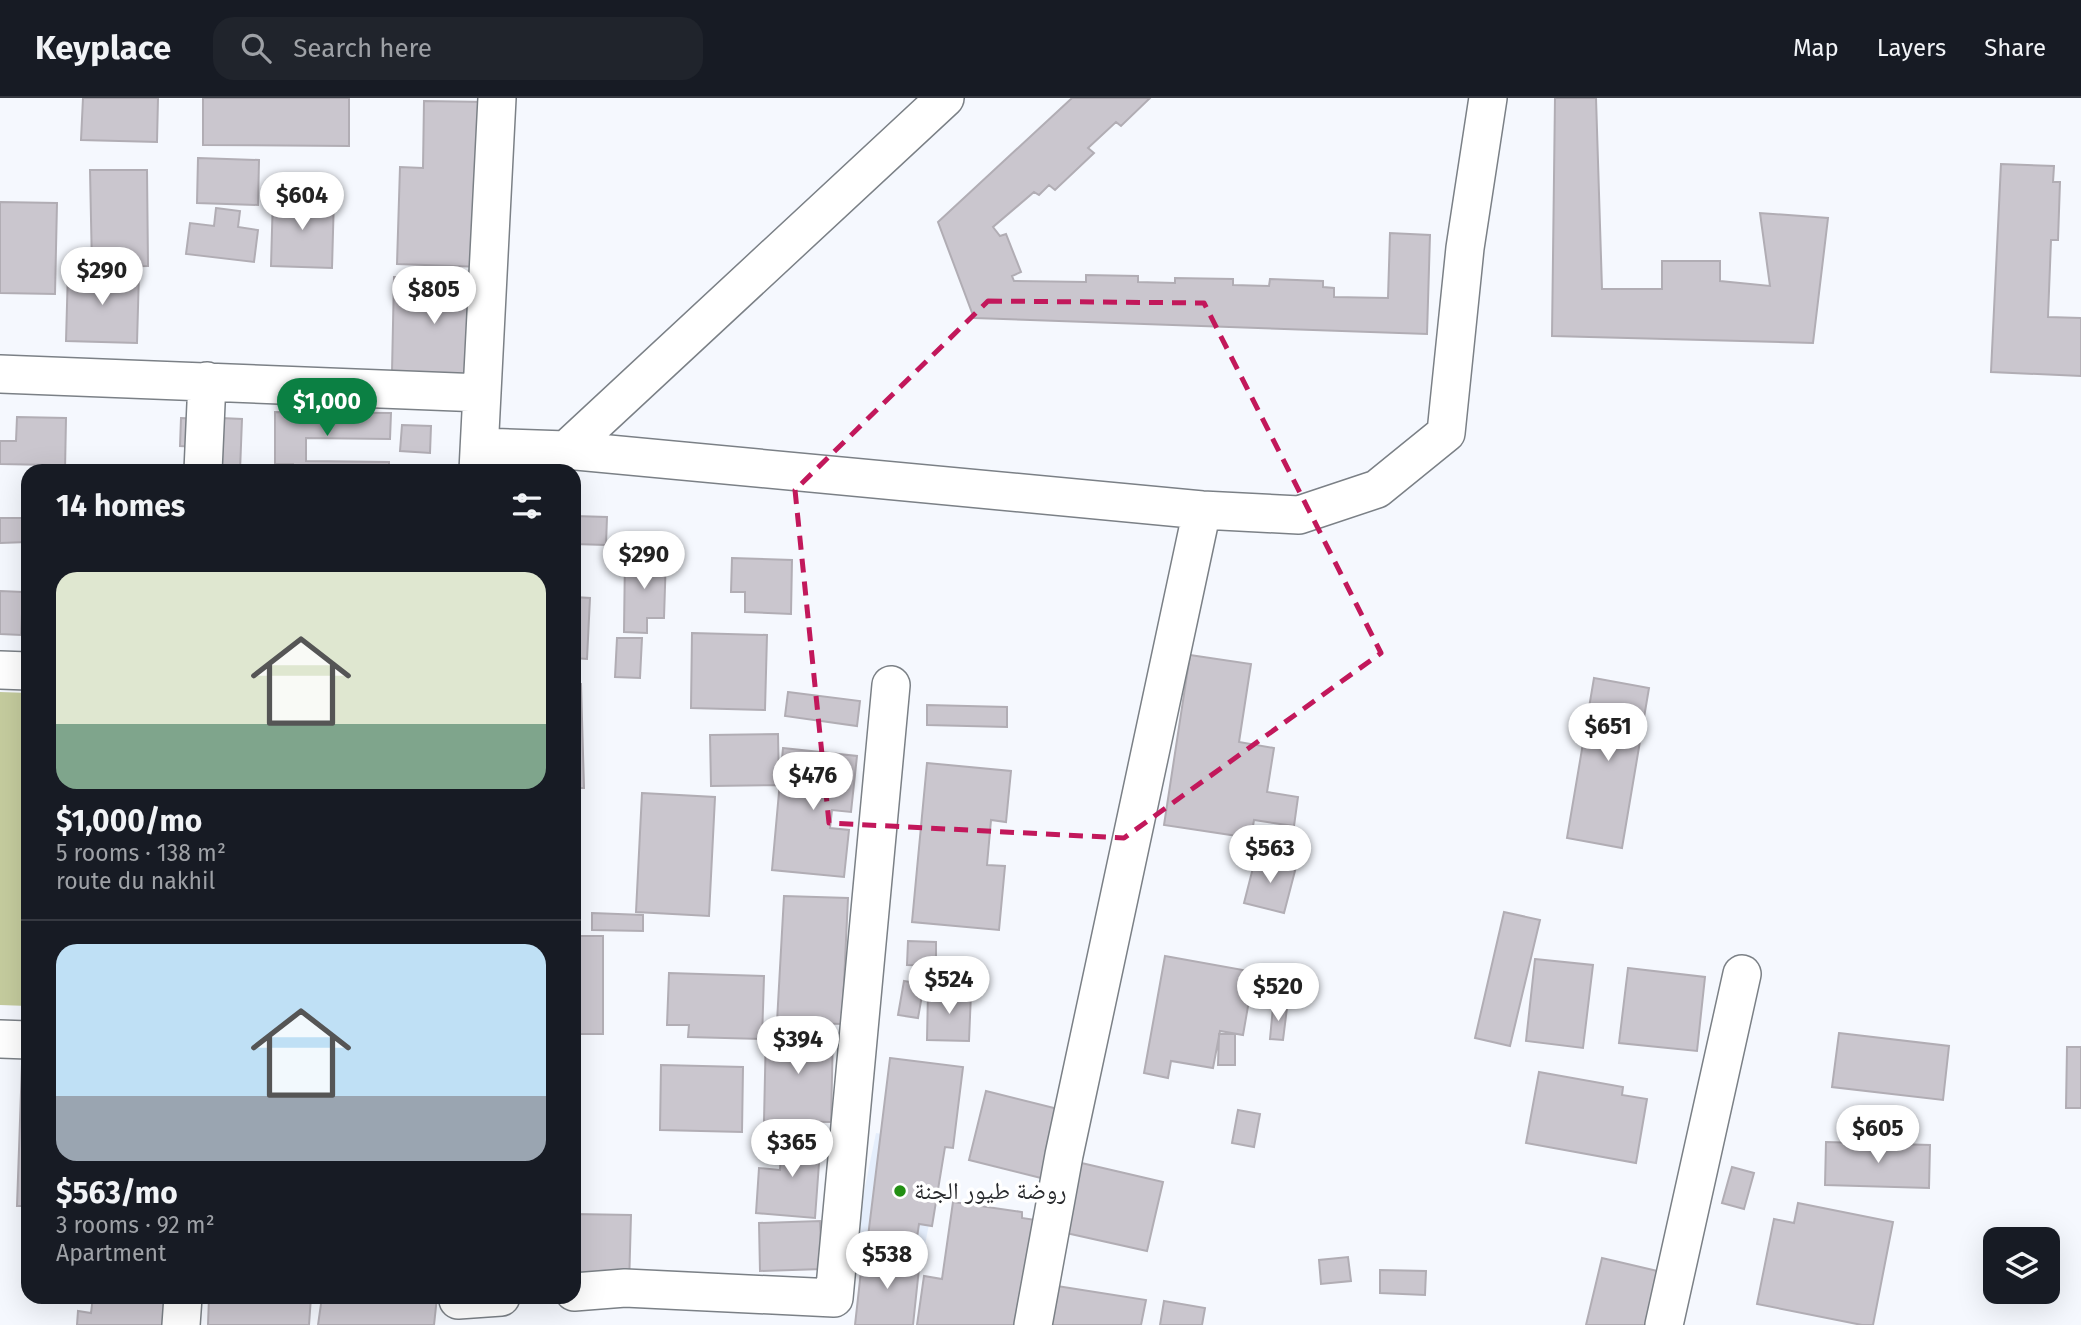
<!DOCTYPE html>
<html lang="en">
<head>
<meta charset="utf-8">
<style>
  body { margin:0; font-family:"Fira Sans","Noto Naskh Arabic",sans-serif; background:#20242c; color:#f1f3f6; height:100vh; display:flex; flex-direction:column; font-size:26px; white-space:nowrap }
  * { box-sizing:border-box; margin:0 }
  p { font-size:23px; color:#9ea1a6 }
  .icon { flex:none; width:38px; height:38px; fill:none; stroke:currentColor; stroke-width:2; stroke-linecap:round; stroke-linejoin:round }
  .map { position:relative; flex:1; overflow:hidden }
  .side { position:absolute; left:21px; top:366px; width:560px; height:840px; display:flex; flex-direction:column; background:#171b24; border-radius:21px; box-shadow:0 7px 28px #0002 }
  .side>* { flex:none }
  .tools { position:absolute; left:1983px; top:1129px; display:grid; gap:14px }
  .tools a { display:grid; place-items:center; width:77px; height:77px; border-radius:14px; background:#171b24; box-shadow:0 7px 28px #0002; font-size:35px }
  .price { position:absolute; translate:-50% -60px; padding:0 16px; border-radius:24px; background:#fff; color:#222; font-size:23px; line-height:46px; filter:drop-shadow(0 2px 4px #0008) }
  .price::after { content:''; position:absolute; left:50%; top:42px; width:21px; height:16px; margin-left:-10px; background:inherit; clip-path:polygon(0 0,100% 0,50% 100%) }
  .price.selected { background:#0b8043; color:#fff }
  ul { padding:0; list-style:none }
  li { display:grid; align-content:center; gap:14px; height:371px; padding:0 35px }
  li+li { border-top:2px solid #363941 }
  li span { display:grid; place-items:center; height:217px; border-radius:21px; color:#555 }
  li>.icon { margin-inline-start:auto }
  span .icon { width:126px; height:126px; fill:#fffc; stroke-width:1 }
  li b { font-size:30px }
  h2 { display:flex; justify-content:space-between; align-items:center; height:84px; padding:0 35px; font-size:30px }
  header { display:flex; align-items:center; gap:42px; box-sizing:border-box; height:98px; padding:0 35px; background:#171b24; border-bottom:2px solid #363941 }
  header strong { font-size:33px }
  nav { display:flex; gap:38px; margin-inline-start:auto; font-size:24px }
  .search { width:490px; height:63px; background:#20242c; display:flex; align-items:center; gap:18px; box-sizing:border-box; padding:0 24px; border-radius:21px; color:#9ea1a6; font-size:26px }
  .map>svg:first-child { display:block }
  .built { fill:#e5eefc }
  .green { fill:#c5cc9e }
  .building { fill:#cac6ce; stroke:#b1adb4; stroke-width:2 }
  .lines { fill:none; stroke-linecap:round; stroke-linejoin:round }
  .minor-casing { stroke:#7b8086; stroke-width:40 }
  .minor { stroke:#fff; stroke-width:37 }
  .marked { fill:none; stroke:#c2185b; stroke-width:5; stroke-dasharray:14 9; stroke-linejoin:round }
  .poi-dot { fill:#228f13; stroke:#fff; stroke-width:2.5 }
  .labels { text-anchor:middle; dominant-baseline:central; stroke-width:7; stroke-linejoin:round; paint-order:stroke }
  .poi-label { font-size:24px; fill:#292a2d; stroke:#fff; text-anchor:start }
</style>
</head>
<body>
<header>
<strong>Keyplace</strong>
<div class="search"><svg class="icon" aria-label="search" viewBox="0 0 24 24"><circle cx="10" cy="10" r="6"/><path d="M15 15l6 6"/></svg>Search here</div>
<nav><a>Map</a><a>Layers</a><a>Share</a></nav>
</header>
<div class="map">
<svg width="2081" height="1227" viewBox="0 0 2081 1227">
  <rect width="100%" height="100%" fill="#f5f8fe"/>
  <path class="built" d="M876 1035 944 1048 924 1152 855 1138Z"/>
  <path class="green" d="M0 594 28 595V908L0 907Z"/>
  <path class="building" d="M83 0H158L157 44 81 42Z
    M203 0H349V48L203 47Z
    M1072 0H1150L1121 28 1116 24 1088 50 1094 55 1055 92 1049 87 1039 97 1034 94 993 129 1000 138 1006 136 1021 174 1012 178 1014 183 1086 184V177L1138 178V184L1175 185V180L1233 181V187L1269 188 1270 181 1323 183V189L1334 190V199L1388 200 1390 135 1430 137 1427 236 974 220 938 124Z
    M1555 0H1596L1602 191H1662V163H1720V183L1770 188 1760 115 1828 120 1813 245 1552 238Z
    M424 3 487 4 482 169 397 166 400 69 423 70Z
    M198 60 259 62 258 107 197 105Z
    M2001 66 2054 68 2053 84H2060L2058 142H2051L2048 219 2081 220V278L1991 274Z
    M90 72H147L148 168 92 169Z
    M273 97 334 99 332 170 271 168Z
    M0 104 57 105 55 196 0 195Z
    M216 110 240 113 238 129 258 132 254 164 186 156 190 125 214 128Z
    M68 172 139 174 137 245 66 243Z
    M394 179 476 181 473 277 392 274Z
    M275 314 391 315 390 341 306 340V363L389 364V373H293V366H275Z
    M17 319 66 320 65 373H51V367L0 366V343H16Z
    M181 320 199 321V349L180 348Z
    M221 320 242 321 240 373H219Z
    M402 327 431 328 430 355 400 353Z
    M574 418 607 419 606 447 574 446Z
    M0 420H27V444L0 445Z
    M625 457 666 458 664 520H647V535L624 534Z
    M732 460 792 462 791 516 745 514V494H731Z
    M0 493 23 494 21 537 0 536Z
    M574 499 590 500 587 561 574 560Z
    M692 535 767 537 765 612 691 610Z
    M617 540H642L640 580 615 579Z
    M1190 557 1251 566 1239 644 1274 650 1267 694 1298 699 1294 728 1254 722 1251 740 1164 727Z
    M1594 580 1649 590 1622 750 1567 740Z
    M574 586H581L584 690H574Z
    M788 594 860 603 857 628 785 618Z
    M927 607 1007 609V629L927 627Z
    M778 636 779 687 711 688 710 637Z
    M783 650 857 658 851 714 832 712 830 730 849 732 844 779 772 772Z
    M927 665 1011 673 1006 724 991 722 987 767 1005 768 999 832 912 824Z
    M642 695 715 699 709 818 636 814Z
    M1256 758 1296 769 1284 815 1244 805Z
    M784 798 848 800 842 926 777 924Z
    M1504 814 1540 822 1510 948 1475 940Z
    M592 815 643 817V833L592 832Z
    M574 838H603V936H574Z
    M908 843 936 844V868L907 867Z
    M1165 858 1254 874 1243 937 1220 933 1213 970 1171 963 1168 980 1144 975Z
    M1535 861 1593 867 1583 950 1526 943Z
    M1628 870 1705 879 1697 953 1619 945Z
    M669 875 764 878 762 941 688 939 689 927H667Z
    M904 883 924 886 918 920 898 917Z
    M928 893 971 895 969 943 927 942Z
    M1273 909 1287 910 1283 942 1270 941Z
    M766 932 833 934 831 1024 764 1023Z
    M1839 935 1949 948 1943 1002 1832 989Z
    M1219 936H1235V967H1218Z
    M2067 949H2081V1010H2066Z
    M890 960 963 969 953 1050 945 1049 932 1128 919 1126 915 1153 867 1147Z
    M22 966H28V1108H17Z
    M661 967 743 969 742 1034 660 1032Z
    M1539 974 1623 989 1622 997 1647 1001 1636 1065 1526 1045Z
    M986 993 1062 1012 1045 1081 969 1062Z
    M1238 1012 1260 1016 1254 1049 1232 1045Z
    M782 1035 821 1038 815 1120 756 1115 759 1070 780 1072Z
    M1826 1044 1930 1047 1929 1090 1825 1087Z
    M1073 1063 1163 1084 1147 1153 1057 1133Z
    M1732 1069 1754 1075 1744 1111 1722 1105Z
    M953 1104 1022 1114V1120L1042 1123 1028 1227H917L924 1178 942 1181Z
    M1798 1105 1893 1124 1873 1227H1862L1757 1206 1774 1121 1794 1125Z
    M574 1116 631 1117 629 1189 574 1188Z
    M820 1123 822 1171 760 1173 759 1125Z
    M863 1155 920 1161 913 1227H855Z
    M1348 1159 1351 1183 1321 1186 1319 1162Z
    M1602 1160 1666 1175 1653 1227H1586Z
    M1380 1172 1426 1173 1425 1197 1380 1195Z
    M1057 1188 1146 1202 1141 1227H1051Z
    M93 1199H171L169 1227H77L78 1213 91 1215Z
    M209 1199H311L309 1227H208Z
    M322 1199H437L434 1227H318Z
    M1164 1203 1205 1210 1202 1227H1160Z"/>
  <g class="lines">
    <defs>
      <path id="minor" d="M0 276 482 295
        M480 349 566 352 1202 412 1299 417 1377 391 1446 335 1465 150 1488 0
        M566 352 945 0
        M203 373 207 283
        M478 373 497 0
        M0 572 28 573
        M0 941 28 942
        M574 1194 625 1190 834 1200 891 587
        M458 1202 501 1199
        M181 1227 183 1199
        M1033 1227 1064 1057 1202 412
        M1664 1227 1742 876"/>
    </defs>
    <use href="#minor" class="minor-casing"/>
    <use href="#minor" class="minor"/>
  </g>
  <path class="marked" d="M988 203 1204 205 1381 555 1124 740 829 725 795 392Z"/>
  <circle class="poi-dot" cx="900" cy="1093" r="7"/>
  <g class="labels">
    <g class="poi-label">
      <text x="914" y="1093">روضة طيور الجنة</text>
    </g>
  </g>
</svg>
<div class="tools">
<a><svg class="icon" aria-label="layers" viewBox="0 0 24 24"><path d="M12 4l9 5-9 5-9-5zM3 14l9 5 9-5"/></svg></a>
</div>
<b class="price" style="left:302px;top:134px">$604</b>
<b class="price" style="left:102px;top:209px">$290</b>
<b class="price" style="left:434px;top:228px">$805</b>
<b class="price selected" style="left:327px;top:340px">$1,000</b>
<b class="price" style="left:644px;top:493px">$290</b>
<b class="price" style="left:1608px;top:665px">$651</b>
<b class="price" style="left:813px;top:714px">$476</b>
<b class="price" style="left:1270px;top:787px">$563</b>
<b class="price" style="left:949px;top:918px">$524</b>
<b class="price" style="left:1278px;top:925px">$520</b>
<b class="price" style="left:798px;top:978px">$394</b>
<b class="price" style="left:1878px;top:1067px">$605</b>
<b class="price" style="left:792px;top:1081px">$365</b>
<b class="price" style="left:887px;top:1193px">$538</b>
<section class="side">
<h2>14 homes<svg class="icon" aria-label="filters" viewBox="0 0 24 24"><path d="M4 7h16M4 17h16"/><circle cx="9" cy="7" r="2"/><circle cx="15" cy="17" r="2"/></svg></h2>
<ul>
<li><span style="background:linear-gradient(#dfe7d0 70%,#7fa58c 0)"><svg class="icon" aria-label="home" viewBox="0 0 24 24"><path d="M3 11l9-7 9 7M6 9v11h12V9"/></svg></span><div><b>$1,000/mo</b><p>5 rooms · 138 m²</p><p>route du nakhil</p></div></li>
<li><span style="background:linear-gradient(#bfe0f5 70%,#9aa5b1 0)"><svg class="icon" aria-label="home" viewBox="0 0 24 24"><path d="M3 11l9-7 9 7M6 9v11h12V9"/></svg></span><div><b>$563/mo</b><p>3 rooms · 92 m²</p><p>Apartment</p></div></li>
</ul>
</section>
</div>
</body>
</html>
